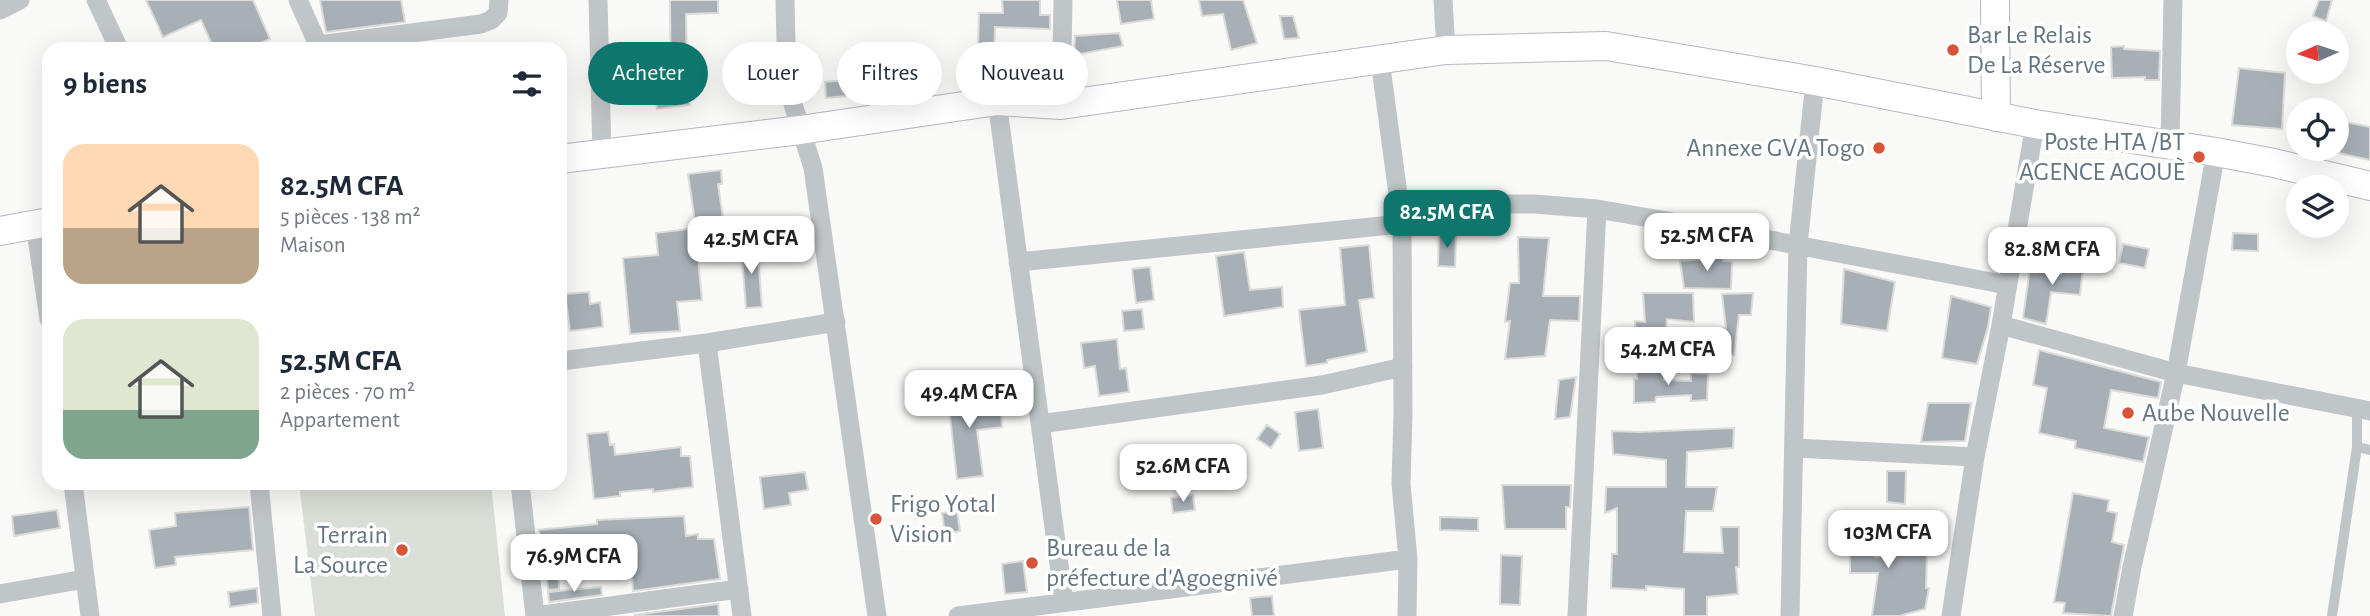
<!DOCTYPE html>
<html lang="fr">
<head>
<meta charset="utf-8">
<style>
  body { margin:0; font-family:"Alegreya Sans",sans-serif; background:#f6f6f7; color:#1f2937; height:100vh; display:flex; flex-direction:column; font-size:26px; white-space:nowrap }
  * { box-sizing:border-box; margin:0 }
  p { font-size:23px; color:#747a83 }
  .icon { flex:none; width:38px; height:38px; fill:none; stroke:currentColor; stroke-width:2; stroke-linecap:round; stroke-linejoin:round }
  .map { position:relative; flex:1; overflow:hidden }
  .side { position:absolute; left:42px; top:42px; width:525px; height:448px; display:flex; flex-direction:column; background:#fff; border-radius:21px; box-shadow:0 7px 28px #0002 }
  .side>* { flex:none }
  .hud { position:absolute; left:588px; top:42px; width:665px; height:63px; display:flex; gap:14px }
  .needle { width:46px; rotate:267deg }
  .fabs { position:absolute; left:2286px; top:21px; display:grid; gap:14px }
  .fabs a { display:grid; place-items:center; width:63px; height:63px; border-radius:50%; background:#fff; box-shadow:0 7px 28px #0002; font-size:35px }
  .price { position:absolute; translate:-50% -60px; padding:0 16px; border-radius:14px; background:#fff; color:#222; font-size:23px; line-height:46px; filter:drop-shadow(0 2px 4px #0008) }
  .price::after { content:''; position:absolute; left:50%; top:42px; width:21px; height:16px; margin-left:-10px; background:inherit; clip-path:polygon(0 0,100% 0,50% 100%) }
  .price.on { background:#0f766e; color:#fff }
  ul { padding:0; list-style:none }
  li { display:flex; align-items:center; gap:21px; height:175px; padding:0 21px }
  li span { display:grid; place-items:center; flex:none; width:196px; height:140px; border-radius:21px; color:#555 }
  li>.icon { margin-inline-start:auto }
  span .icon { width:84px; height:84px; fill:#fffc; stroke-width:1 }
  li b { font-size:30px }
  h2 { display:flex; justify-content:space-between; align-items:center; height:84px; padding:0 21px; font-size:30px }
  .tag { padding:0 24px; border-radius:32px; background:#fff; box-shadow:0 7px 28px #0002; font-size:24px; line-height:63px }
  .tag.on { background:#0f766e; color:#fff }
  .map>svg:first-child { display:block }
  .green { fill:#d9ded6 }
  .building { fill:#a8b0b6; stroke:#dbdbd9; stroke-width:2 }
  .lines { fill:none; stroke-linecap:round; stroke-linejoin:round }
  .secondary-casing { stroke:#b3b9bd; stroke-width:30 }
  .lane { stroke:#c0c5c8; stroke-width:10 }
  .street { stroke:#c0c5c8; stroke-width:19 }
  .secondary { stroke:#fff; stroke-width:28 }
  .poi-dot { fill:#d75439; stroke:#fff; stroke-width:2.5 }
  .labels { text-anchor:middle; dominant-baseline:central; stroke-width:7; stroke-linejoin:round; paint-order:stroke }
  .poi-label { font-size:26px; fill:#667680; stroke:#fff; text-anchor:start }
</style>
</head>
<body>
<div class="map">
<svg width="2370" height="616" viewBox="0 0 2370 616">
  <rect width="100%" height="100%" fill="#f9f9f7"/>
  <path class="green" d="M299 483H491L505 616H315Z"/>
  <path class="building" d="M146 0H253L270 39 247 49H214L201 20 163 37Z
    M320 0H401L405 22 326 32Z
    M670 0H718V13L686 14 687 79 690 105 657 109 654 85 671 83Z
    M1002 0H1040V15H1050V29L995 27 994 52 978 50 979 13H1003Z
    M1117 0H1151L1154 19 1121 24Z
    M1199 0H1243L1257 43 1231 50 1223 14 1202 16Z
    M2319 0H2332L2326 21 2313 16Z
    M1280 16H1293L1299 38 1284 39Z
    M1119 33 1123 46 1074 55 1075 36Z
    M2124 46V49L2160 51 2159 80H2145V77L2112 78 2111 47Z
    M2239 68 2285 73 2282 129 2232 125Z
    M846 80 847 96 826 98 825 82Z
    M2345 122 2370 127V160L2338 153Z
    M721 170 722 184H718L724 225 730 224 735 256 698 260 702 300 677 302 680 331 630 334 623 258 658 255 656 233 696 228 688 174Z
    M1439 233 1456 234 1455 267 1438 266Z
    M2233 233 2258 234V251L2232 250Z
    M1518 237 1549 238 1543 296H1580L1579 321 1550 320 1545 356 1505 359 1510 321 1505 322 1510 283H1519Z
    M757 243 762 307 746 308 741 244Z
    M2123 244 2149 249 2145 268 2119 263Z
    M1369 245 1374 298 1359 300 1367 352 1327 360V363L1306 366 1299 310 1345 305 1340 248Z
    M1244 252 1250 290 1282 287 1283 307 1224 316 1216 256Z
    M2063 253 2084 257 2080 295 2051 292 2046 324 2023 318 2030 268 2061 274Z
    M1724 255 1723 261 1732 262 1731 289 1684 288 1680 261 1705 259V256Z
    M1150 267 1154 300 1136 303 1132 269Z
    M1844 269 1895 282 1887 331 1841 324Z
    M589 292 590 304 600 302 603 327 570 331 565 294Z
    M1643 293H1693L1694 322 1667 319 1663 359 1637 363 1638 342H1636L1635 321 1645 322Z
    M1753 293 1751 315H1739L1734 355H1729V349L1705 352 1706 331 1726 328 1722 294Z
    M1951 296 1991 307 1988 327 1977 364 1942 358Z
    M1142 309 1144 329 1124 331 1122 311Z
    M1117 339 1120 369 1126 368 1129 392 1099 396 1095 366 1084 368 1081 343Z
    M2039 350 2161 382 2158 398 2111 390 2104 428 2149 437 2143 462 2075 448 2076 441 2039 433 2047 388 2033 385Z
    M1637 368 1664 371V380L1691 381V373L1708 374 1707 400 1691 401V395L1656 397 1655 402 1634 403V379H1637Z
    M1576 377 1570 417 1555 419 1559 380Z
    M975 385 979 413 1001 410 1002 427 977 430 983 476 957 479 947 389Z
    M1928 403H1971L1965 441 1921 442Z
    M1318 409 1323 448 1299 451 1295 412Z
    M1267 425 1280 434 1271 448 1257 439Z
    M1734 428 1733 448 1687 452 1686 487H1717L1713 511H1686L1684 552 1723 553 1721 527H1739V567H1736L1738 594 1707 597V616H1684V589L1646 586V590L1611 588 1612 554H1617V508L1605 513 1606 487H1666V460L1613 454 1612 431 1639 432Z
    M608 432 610 445 614 444 615 455 681 447V456H690L693 487 653 492V489L620 492V496L594 499 587 434Z
    M1887 471H1906L1905 504 1887 502Z
    M805 472 808 490 789 493 791 505 764 509 760 477Z
    M1502 485H1571L1570 507H1566V529H1505Z
    M2073 493 2109 500 2107 511 2117 513 2112 542 2124 545 2111 616 2063 613 2065 603 2054 602Z
    M1193 495 1195 510 1173 513 1171 498Z
    M249 507 253 550 175 557 176 565 155 568 149 530 176 526 175 513Z
    M57 510 60 528 14 536 12 516Z
    M957 511 960 531 945 534 942 513Z
    M1850 511H1875V557L1927 552 1926 588H1929L1925 609 1899 616H1872L1878 573H1850Z
    M684 516 686 536 698 534V539H714L720 579 633 591 632 573 589 577 585 551 558 554 559 589 548 590 544 546 541 547 539 530 597 524V520Z
    M1440 517 1478 518V531L1440 530Z
    M1501 555 1522 556 1520 605 1500 604Z
    M1023 561 1027 592 1005 594 1002 564Z
    M601 587 602 595 549 602 548 592Z
    M257 588 258 603 230 607 228 592Z
    M1272 596 1274 616H1252L1250 598Z
    M718 604 719 616H635V615Z"/>
  <g class="lines">
    <defs>
      <path id="secondary" d="M1995 0 1996 117
        M560 159 800 130 997 101 1061 105 1446 50 1606 46 1815 81 2035 124 2216 152 2274 163 2370 186
        M0 231 49 222"/>
    </defs>
    <use href="#secondary" class="secondary-casing"/>
    <path class="lane" d="M2357 409V447L2370 450
      M2332 616 2357 447"/>
    <path class="street" d="M96 0 119 49
      M298 0 320 49
      M598 0 602 154
      M785 0 787 85 813 168 877 616
      M1443 0 1446 50
      M0 10 20 0
      M319 45 481 24 491 20 498 13 499 0
      M1380 60 1402 224 1403 413 1401 484 1408 559 1407 616
      M997 101 1064 602
      M1061 105 1063 0
      M2170 143 2173 0
      M35 224 49 319
      M1018 262 1402 224 1485 204H1534L1597 209 1696 226 2007 285
      M2001 325 2176 373 2370 411
      M707 343 742 616
      M560 361 707 343 836 322
      M1040 424 1322 385 1403 367
      M1795 448 1975 457
      M73 483 90 616
      M259 483 272 616
      M520 483 535 616
      M0 594 85 579
      M535 616 739 589
      M958 616 1408 559
      M1577 616 1597 209
      M1790 616 1798 245 1815 81
      M1951 616 1975 457 2001 325 2035 124
      M2123 616 2132 567 2176 373 2216 152"/>
    <use href="#secondary" class="secondary"/>
  </g>
  <g class="poi-dot">
    <circle cx="1953" cy="50" r="7"/>
    <circle cx="1879" cy="148" r="7"/>
    <circle cx="2199" cy="157" r="7"/>
    <circle cx="2128" cy="413" r="7"/>
    <circle cx="876" cy="519" r="7"/>
    <circle cx="402" cy="550" r="7"/>
    <circle cx="1032" cy="563" r="7"/>
  </g>
  <g class="labels">
    <g class="poi-label">
      <text x="1967" y="35">Bar Le Relais<tspan x="1967" dy="30">De La Réserve</tspan></text>
      <text x="2185" y="142" text-anchor="end">Poste HTA /BT<tspan x="2185" dy="30">AGENCE AGOUÈ</tspan></text>
      <text x="1865" y="148" text-anchor="end">Annexe GVA Togo</text>
      <text x="2142" y="413">Aube Nouvelle</text>
      <text x="890" y="504">Frigo Yotal<tspan x="890" dy="30">Vision</tspan></text>
      <text x="388" y="535" text-anchor="end">Terrain<tspan x="388" dy="30">La Source</tspan></text>
      <text x="1046" y="548">Bureau de la<tspan x="1046" dy="30">préfecture d'Agoegnivé</tspan></text>
    </g>
  </g>
</svg>
<div class="fabs">
<a><svg class="needle" viewBox="-14 -14 28 28"><path d="M0-13l5 13h-10z" fill="#e53935"/><path d="M0 13l5-13h-10z" fill="#747a83"/></svg></a>
<a><svg class="icon" aria-label="locate" viewBox="0 0 24 24"><circle cx="12" cy="12" r="6"/><path d="M12 2v4M12 18v4M2 12h4M18 12h4"/></svg></a>
<a><svg class="icon" aria-label="layers" viewBox="0 0 24 24"><path d="M12 4l9 5-9 5-9-5zM3 14l9 5 9-5"/></svg></a>
</div>
<b class="price on" style="left:1447px;top:250px">82.5M CFA</b>
<b class="price" style="left:1707px;top:273px">52.5M CFA</b>
<b class="price" style="left:751px;top:276px">42.5M CFA</b>
<b class="price" style="left:2052px;top:287px">82.8M CFA</b>
<b class="price" style="left:1668px;top:387px">54.2M CFA</b>
<b class="price" style="left:969px;top:430px">49.4M CFA</b>
<b class="price" style="left:1183px;top:504px">52.6M CFA</b>
<b class="price" style="left:1888px;top:570px">103M CFA</b>
<b class="price" style="left:574px;top:594px">76.9M CFA</b>
<div class="hud">
<a class="tag on">Acheter</a>
<a class="tag">Louer</a>
<a class="tag">Filtres</a>
<a class="tag">Nouveau</a>
</div>
<section class="side">
<h2>9 biens<svg class="icon" aria-label="filters" viewBox="0 0 24 24"><path d="M4 7h16M4 17h16"/><circle cx="9" cy="7" r="2"/><circle cx="15" cy="17" r="2"/></svg></h2>
<ul>
<li><span style="background:linear-gradient(#ffd9b3 60%,#b9a48a 0)"><svg class="icon" aria-label="home" viewBox="0 0 24 24"><path d="M3 11l9-7 9 7M6 9v11h12V9"/></svg></span><div><b>82.5M CFA</b><p>5 pièces · 138 m²</p><p>Maison</p></div></li>
<li><span style="background:linear-gradient(#dfe7d0 65%,#7fa58c 0)"><svg class="icon" aria-label="home" viewBox="0 0 24 24"><path d="M3 11l9-7 9 7M6 9v11h12V9"/></svg></span><div><b>52.5M CFA</b><p>2 pièces · 70 m²</p><p>Appartement</p></div></li>
</ul>
</section>
</div>
</body>
</html>
